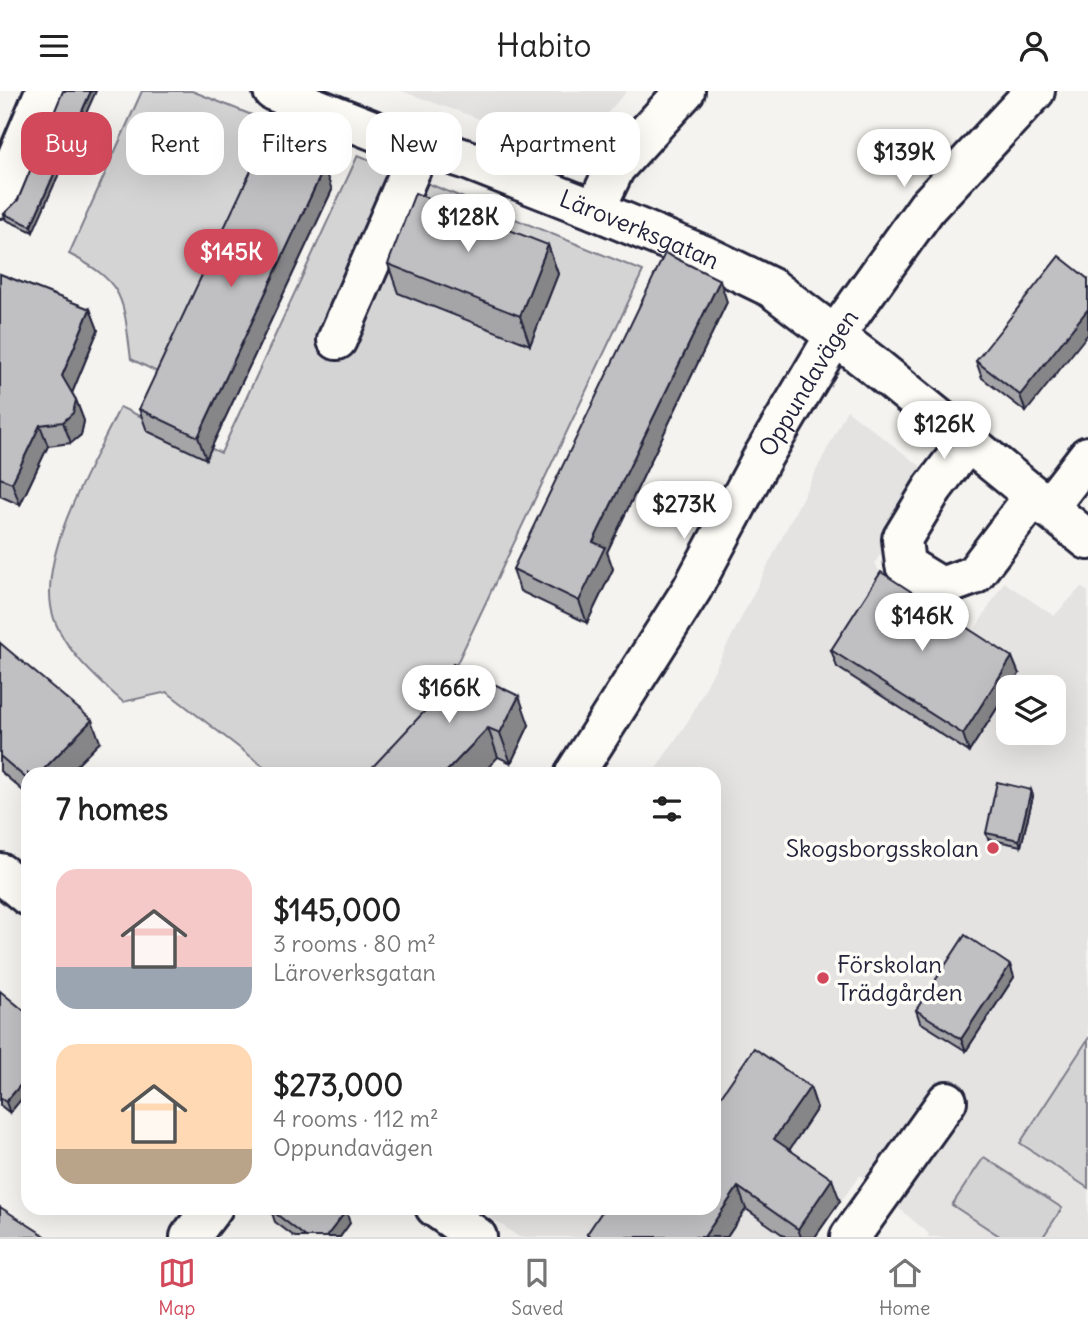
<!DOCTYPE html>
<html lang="en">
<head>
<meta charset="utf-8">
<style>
  body { margin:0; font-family:Delius,sans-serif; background:#f6f6f6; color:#222; height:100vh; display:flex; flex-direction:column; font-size:26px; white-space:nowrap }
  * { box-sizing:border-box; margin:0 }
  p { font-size:23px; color:#767676 }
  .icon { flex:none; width:38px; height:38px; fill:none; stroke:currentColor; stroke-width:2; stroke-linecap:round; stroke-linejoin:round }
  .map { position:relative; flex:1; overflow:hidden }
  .panel { position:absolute; left:21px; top:676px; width:700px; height:448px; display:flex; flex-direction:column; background:#fff; border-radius:21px; box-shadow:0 7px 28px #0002 }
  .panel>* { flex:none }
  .banner { position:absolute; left:21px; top:21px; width:700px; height:63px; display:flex; gap:14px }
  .controls { position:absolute; left:996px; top:584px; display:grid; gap:14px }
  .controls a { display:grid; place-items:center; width:70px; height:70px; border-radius:14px; background:#fff; box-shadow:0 7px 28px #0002; font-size:35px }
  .price { position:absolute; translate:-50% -60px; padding:0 16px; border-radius:24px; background:#fff; color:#222; font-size:23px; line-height:46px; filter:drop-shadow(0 2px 4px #0008) }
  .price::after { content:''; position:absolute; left:50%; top:42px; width:21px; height:16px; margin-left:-10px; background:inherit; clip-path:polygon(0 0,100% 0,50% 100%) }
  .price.current { background:#d1495b; color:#fff }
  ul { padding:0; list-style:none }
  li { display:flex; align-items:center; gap:21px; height:175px; padding:0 35px }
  li span { display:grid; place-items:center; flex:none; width:196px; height:140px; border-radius:21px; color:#555 }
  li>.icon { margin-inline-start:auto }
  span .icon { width:84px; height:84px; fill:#fffc; stroke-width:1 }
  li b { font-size:30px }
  h2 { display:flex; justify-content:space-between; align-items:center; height:84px; padding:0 35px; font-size:30px }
  .tag { padding:0 24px; border-radius:21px; background:#fff; box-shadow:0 7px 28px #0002; font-size:24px; line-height:63px }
  .tag.current { background:#d1495b; color:#fff }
  header { display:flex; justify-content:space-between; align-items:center; height:91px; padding:0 35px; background:#fff; font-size:32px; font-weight:600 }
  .dock { display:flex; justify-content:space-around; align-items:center; height:98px; border-top:2px solid #e0e0e0; background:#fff; font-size:19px; color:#767676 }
  .dock a { display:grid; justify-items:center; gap:4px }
  .dock .current { color:#d1495b }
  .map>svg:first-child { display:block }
  .built { fill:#e4e3e2; fill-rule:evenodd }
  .green { fill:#d5d4d5; stroke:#7c7b88; stroke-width:2 }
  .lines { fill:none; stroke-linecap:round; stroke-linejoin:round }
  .minor-casing { stroke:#22223b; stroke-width:44 }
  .major-casing { stroke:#22223b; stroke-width:44 }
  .minor { stroke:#fdfcf7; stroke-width:38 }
  .major { stroke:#fdfcf7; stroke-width:38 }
  .wall { fill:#a5a4a7; stroke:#22223b; stroke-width:2 }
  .shaded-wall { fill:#868688; stroke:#22223b; stroke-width:2 }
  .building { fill:#c0bfc2; stroke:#22223b; stroke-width:2 }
  .poi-dot { fill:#d1495b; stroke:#fdfcf7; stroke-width:2.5 }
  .labels { text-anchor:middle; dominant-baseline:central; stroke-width:7; stroke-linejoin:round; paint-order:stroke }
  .street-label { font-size:24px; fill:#22223b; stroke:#fdfcf7 }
  .poi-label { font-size:24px; fill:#22223b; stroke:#fdfcf7; text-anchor:end }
</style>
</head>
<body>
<header><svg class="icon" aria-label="menu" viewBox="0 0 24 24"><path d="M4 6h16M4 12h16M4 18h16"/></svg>Habito<svg class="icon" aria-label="person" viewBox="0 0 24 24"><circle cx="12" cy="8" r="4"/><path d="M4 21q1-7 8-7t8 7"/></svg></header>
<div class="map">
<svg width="1088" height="1146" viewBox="0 0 1088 1146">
  <rect width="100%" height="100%" fill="#f4f3ef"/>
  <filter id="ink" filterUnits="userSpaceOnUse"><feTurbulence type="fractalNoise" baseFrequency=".0143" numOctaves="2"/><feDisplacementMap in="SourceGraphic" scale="14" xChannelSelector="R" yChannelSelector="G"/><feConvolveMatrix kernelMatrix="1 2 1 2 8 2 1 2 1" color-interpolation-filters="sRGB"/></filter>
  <g filter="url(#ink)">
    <path class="built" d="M401 0H627L573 61Z
      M847 319 928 381 875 472 888 498 968 550 1004 491 1054 525 1081 496 1088 501V1146H927L929 1143 860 1084 815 1146H519L480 1119 482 1116H714V682H653L690 627ZM1008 597H1054V642H1008Z"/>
    <path class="green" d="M142 0H192L272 32 163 284 131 268C123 210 127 192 69 163Z
      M358 64 643 180 431 627 379 682H272L167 601 123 611C96 587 56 552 51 515 42 455 95 369 120 316L221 362Z
      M1088 948V1097L1020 1052Z
      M984 1066 1062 1117 1043 1146H1001L952 1114Z"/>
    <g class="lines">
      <defs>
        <g id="minor">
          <path id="s1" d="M273 0 380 42 465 68 595 119 706 165 772 197 872 273 1088 449"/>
          <path d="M0 107 45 0"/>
          <path d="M595 119 615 77 685 0"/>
          <path d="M337 249 421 55"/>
          <path d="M968 351 933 397 902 448 905 474 941 496 974 484 1034 405"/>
          <path d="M1048 417 1088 365"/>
          <path d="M0 782 28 805"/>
          <path d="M435 1116 477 1146"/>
          <path d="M850 1146 947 1010"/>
        </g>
        <g id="major">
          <path id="s2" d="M575 682 692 498 762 367 834 246 927 116 1035 0"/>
          <path d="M190 1146 213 1116"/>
        </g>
      </defs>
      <use href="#minor" class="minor-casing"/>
      <use href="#major" class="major-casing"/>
      <use href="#minor" class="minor"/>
      <use href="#major" class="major"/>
    </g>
    <path class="wall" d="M63 2 33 141 6 129 4 123 18 109Z
      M332 99 206 368 147 340 139 318Z
      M548 154 558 183 530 254 398 202 388 173Z
      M0 183 90 218 98 239 72 302 76 309 84 330 81 344 71 352 48 355 20 414 0 405Z
      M1088 188 1026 321 982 287 976 270Z
      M727 211 607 461 613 478 587 532 520 500 513 478Z
      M0 552 100 651 69 682H28V704L0 680Z
      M831 559 1019 583 1008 597V600L969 661 837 576Z
      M435 609 529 634 511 672 498 666Z
      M1031 699 1033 705 1021 755 988 748 986 742Z
      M1010 874 1014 886 966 960 920 931 916 919Z
      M0 900 10 1022 0 1014Z
      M810 996 817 1017 789 1059 840 1110 815 1146H786L746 1118 727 1146H588L587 1143 714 1116 719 1008Z
      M271 1119 346 1120 350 1132 340 1146H295L275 1131Z"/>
    <path class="shaded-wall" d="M91 0H96L33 141 31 135Z
      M324 77 332 99 206 368 198 346Z
      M548 154 558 183 530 254 520 225Z
      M720 189 727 211 607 461 613 478 587 532 579 510 593 451Z
      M90 218 98 239 70 307 62 285Z
      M1088 218V243L1026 321 1020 304Z
      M76 309 84 330 81 344 71 352 63 331Z
      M40 334 48 355 20 414 12 392Z
      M1012 566 1019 583 1010 597H1008V600L969 661 963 643Z
      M519 605 529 634 511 672 500 642Z
      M92 629 100 651 69 682H40Z
      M488 637 498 666 483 682H445Z
      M1031 699 1033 705 1021 755 1019 749Z
      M1010 874 1014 886 966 960 961 948Z
      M28 985V1000L10 1022 6 1011Z
      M810 996 817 1017 782 1070 774 1048Z
      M832 1088 840 1110 815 1146H801L798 1138Z
      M738 1096 746 1118 727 1146H704Z
      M346 1120 350 1132 340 1146H326Z"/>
    <path class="building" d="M63 0H91L31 135 4 123 18 109Z
      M265 50 324 77 198 346 139 318Z
      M415 102 548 154 520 225 388 173Z
      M665 162 720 189 593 451 605 456 579 510 513 478Z
      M1059 165 1088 188V218L1020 304 976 270Z
      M0 183 90 218 62 285 76 309 73 322 63 331 40 334 12 392 0 387Z
      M881 481 1012 566 963 643 831 559Z
      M0 552 92 629 40 682H28V689L0 665Z
      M453 573 519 605 500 642 488 637 445 682H367L435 609Z
      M997 691 1031 699 1019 749 986 742Z
      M965 844 1010 874 961 948 916 919Z
      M0 900 28 923V985L6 1011 0 1007Z
      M754 957 810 996 774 1048 832 1088 798 1138 738 1096 704 1146H591L587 1143 605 1116H714V1005L719 1008Z
      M0 1116 47 1146H0Z
      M273 1116H342L346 1120 326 1146H306L271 1119Z"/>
  </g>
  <g class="poi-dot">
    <circle cx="993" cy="757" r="7"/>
    <circle cx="823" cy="887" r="7"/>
  </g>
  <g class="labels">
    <g class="street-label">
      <text stroke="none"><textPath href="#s1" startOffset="392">Läroverksgatan</textPath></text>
      <text stroke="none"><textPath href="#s2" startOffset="455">Oppundavägen</textPath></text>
    </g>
    <g class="poi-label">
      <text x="979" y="757">Skogsborgsskolan</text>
      <text x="837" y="873" text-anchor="start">Förskolan<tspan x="837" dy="28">Trädgården</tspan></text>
    </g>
  </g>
</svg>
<div class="controls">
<a><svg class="icon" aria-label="layers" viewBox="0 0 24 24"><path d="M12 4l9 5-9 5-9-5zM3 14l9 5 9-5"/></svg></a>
</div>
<b class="price" style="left:904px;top:98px">$139K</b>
<b class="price" style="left:468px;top:163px">$128K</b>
<b class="price current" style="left:231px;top:198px">$145K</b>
<b class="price" style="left:944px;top:370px">$126K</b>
<b class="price" style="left:684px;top:450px">$273K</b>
<b class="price" style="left:922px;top:562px">$146K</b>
<b class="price" style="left:449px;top:634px">$166K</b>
<div class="banner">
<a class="tag current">Buy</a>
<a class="tag">Rent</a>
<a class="tag">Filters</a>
<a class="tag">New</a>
<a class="tag">Apartment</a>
</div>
<section class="panel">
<h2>7 homes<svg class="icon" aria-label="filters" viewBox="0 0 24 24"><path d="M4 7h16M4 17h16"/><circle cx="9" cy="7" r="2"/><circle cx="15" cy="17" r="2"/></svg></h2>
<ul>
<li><span style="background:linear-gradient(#f6c9c9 70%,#9aa5b1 0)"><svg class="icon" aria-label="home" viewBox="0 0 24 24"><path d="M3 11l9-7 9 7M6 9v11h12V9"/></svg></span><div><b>$145,000</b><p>3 rooms · 80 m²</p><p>Läroverksgatan</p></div></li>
<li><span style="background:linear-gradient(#ffd9b3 75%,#b9a48a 0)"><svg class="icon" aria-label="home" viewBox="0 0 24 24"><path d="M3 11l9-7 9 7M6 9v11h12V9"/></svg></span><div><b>$273,000</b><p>4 rooms · 112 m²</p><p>Oppundavägen</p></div></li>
</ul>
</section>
</div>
<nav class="dock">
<a class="current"><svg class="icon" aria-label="map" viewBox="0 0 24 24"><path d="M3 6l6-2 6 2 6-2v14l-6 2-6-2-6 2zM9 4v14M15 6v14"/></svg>Map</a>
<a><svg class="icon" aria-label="saved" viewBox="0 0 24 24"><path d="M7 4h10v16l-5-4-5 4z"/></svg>Saved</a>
<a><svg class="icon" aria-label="home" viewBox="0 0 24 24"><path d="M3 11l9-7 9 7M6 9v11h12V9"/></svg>Home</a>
</nav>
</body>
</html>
